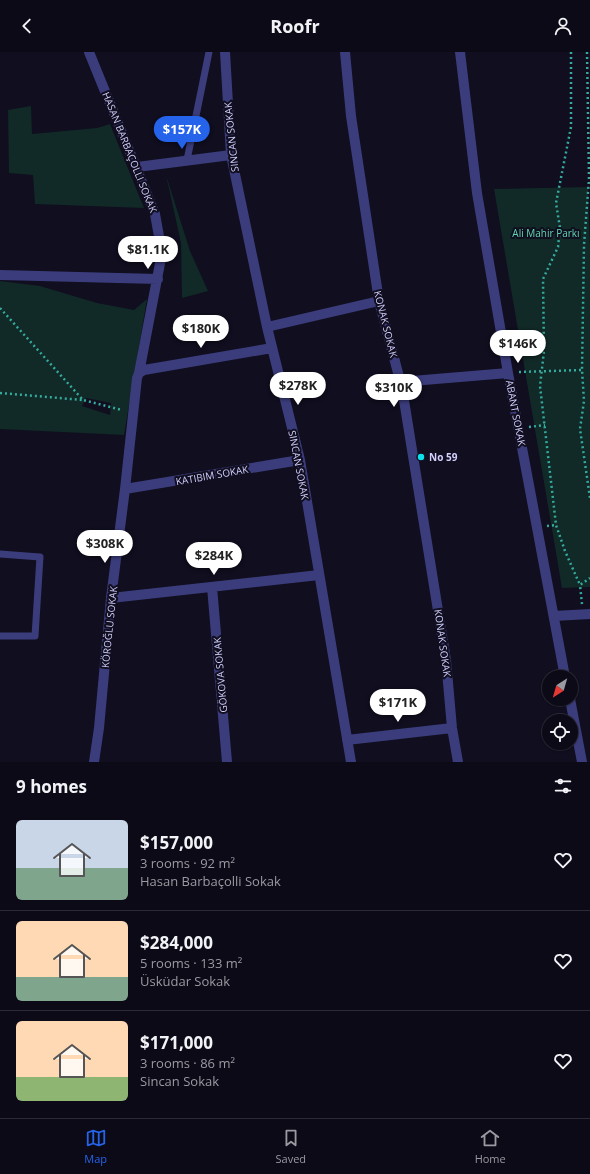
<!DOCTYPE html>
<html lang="en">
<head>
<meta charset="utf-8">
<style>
  body { margin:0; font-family:"Open Sans",sans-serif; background:#1a1824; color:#f1f3f6; height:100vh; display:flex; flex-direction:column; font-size:15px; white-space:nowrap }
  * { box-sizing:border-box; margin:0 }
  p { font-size:13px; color:#9a9aa1 }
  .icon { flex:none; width:22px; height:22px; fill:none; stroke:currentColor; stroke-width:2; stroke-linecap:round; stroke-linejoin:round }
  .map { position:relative; height:710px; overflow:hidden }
  .details { display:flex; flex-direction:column; background:#0c0a17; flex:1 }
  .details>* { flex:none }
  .needle { width:26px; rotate:217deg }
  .buttons { position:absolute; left:542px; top:618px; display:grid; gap:8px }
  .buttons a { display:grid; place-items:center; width:36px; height:36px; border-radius:50%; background:#0c0a17; box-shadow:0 1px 3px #0004,0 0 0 1px #2c2b36; font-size:20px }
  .price { position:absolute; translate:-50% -34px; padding:0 9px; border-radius:14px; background:#fff; color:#222; font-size:13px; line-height:26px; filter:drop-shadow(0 1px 2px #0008) }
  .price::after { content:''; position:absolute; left:50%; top:24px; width:12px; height:9px; margin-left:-6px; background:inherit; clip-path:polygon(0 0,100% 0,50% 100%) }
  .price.active { background:#2563eb; color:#fff }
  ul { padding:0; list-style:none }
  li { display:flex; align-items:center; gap:12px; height:100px; padding:0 16px }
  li+li { border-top:1px solid #2c2b36 }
  li span { display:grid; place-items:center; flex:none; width:112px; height:80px; border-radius:6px; color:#555 }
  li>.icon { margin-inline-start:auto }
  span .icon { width:48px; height:48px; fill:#fffc; stroke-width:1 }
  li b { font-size:17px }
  h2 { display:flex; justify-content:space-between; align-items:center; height:48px; padding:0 16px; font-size:17px }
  header { display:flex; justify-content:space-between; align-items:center; height:52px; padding:0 16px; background:#0c0a17; font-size:18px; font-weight:700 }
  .dock { display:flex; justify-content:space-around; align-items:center; height:56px; border-top:1px solid #2c2b36; background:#0c0a17; font-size:11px; color:#9a9aa1 }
  .dock a { display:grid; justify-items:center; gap:2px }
  .dock .active { color:#2563eb }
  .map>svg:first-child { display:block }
  .green { fill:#112927; fill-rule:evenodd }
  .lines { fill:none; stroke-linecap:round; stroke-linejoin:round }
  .path { stroke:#34ab9e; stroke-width:2.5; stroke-dasharray:2 3; stroke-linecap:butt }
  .lane { stroke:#3b3c7c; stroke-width:7 }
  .street { stroke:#3b3c7c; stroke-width:10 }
  .poi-dot { fill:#0ce0eb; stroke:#100e1f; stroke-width:1.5 }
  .labels { text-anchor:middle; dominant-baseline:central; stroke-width:4; stroke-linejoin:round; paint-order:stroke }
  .street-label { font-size:10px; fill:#d2cffd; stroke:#100e1f }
  .park-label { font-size:10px; fill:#5fd8b4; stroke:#100e1f }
  .poi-label { font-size:10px; font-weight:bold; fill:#d2cffd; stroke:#100e1f; text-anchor:start }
</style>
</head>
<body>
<header><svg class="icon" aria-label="back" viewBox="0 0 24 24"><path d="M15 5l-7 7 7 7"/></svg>Roofr<svg class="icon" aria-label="person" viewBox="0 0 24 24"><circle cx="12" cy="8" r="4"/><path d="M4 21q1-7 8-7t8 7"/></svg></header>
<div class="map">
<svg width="590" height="710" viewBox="0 0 590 710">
  <rect width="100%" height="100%" fill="#100e1f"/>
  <path class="green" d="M31 54 32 82 97 76 110 72 144 156 35 152 33 123 9 121 8 58Z
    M166 123 190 199 208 239 182 246 181 191Z
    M588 135 590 198V535L562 536 494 137Z
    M0 229 40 234 97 251 134 258 147 247 124 383 0 377ZM86 346 111 351 110 363 82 354Z"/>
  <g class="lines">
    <path class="path" d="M571 0V75L556 151 560 176 558 195 543 227 544 299 540 334 556 473 565 499 580 533
      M587 0 589 127 584 193 582 318 584 349 580 377 590 446
      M0 256 83 348 122 358
      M519 320 582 318
      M0 341 83 348
      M529 375 545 373
      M547 474 556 473
      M582 552 580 533 590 526"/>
    <path class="lane" d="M187 108 209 0
      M0 502 40 505 35 584H0"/>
    <path class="street" d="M89 0 155 162 162 201 139 321 137 326 125 437 111 546 99 676 94 710
      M225 0 231 103 267 275 300 408 351 710
      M345 0 351 64 379 249 402 336 446 608 452 676 458 710
      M460 0 477 141 508 321 565 625
      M137 115 231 103
      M0 223 158 227
      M267 275 379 249
      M139 321 144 318 272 296
      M400 330 508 321
      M125 437 300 408
      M212 535 227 710
      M111 546 319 523
      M554 564 590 562
      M570 647 582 710
      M347 688 452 676"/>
  </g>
  <circle class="poi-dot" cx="421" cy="405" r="4"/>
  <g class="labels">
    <g class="street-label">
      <text transform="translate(231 85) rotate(-96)">SINCAN SOKAK</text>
      <text transform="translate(130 100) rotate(68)">HASAN BARBAÇOLLI SOKAK</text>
      <text transform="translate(386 272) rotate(76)">KONAK SOKAK</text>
      <text transform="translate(516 361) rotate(79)">ABANT SOKAK</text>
      <text transform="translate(299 413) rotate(79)">SINCAN SOKAK</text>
      <text transform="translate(212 423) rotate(-10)">KATIBIM SOKAK</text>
      <text transform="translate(109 575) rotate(-84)">KÖROĞLU SOKAK</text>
      <text transform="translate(443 591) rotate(82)">KONAK SOKAK</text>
      <text transform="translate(220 623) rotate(-95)">GÖKOVA SOKAK</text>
    </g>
    <g class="park-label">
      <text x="546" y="181">Ali Mahir Parkı</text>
    </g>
    <g class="poi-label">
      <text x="429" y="405">No 59</text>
    </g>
  </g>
</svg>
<div class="buttons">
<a><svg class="needle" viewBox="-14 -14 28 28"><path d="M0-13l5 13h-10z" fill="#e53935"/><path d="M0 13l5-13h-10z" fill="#9a9aa1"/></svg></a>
<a><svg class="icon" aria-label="locate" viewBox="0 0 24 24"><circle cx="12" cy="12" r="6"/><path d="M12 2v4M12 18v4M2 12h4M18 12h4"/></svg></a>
</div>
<b class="price active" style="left:182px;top:98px">$157K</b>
<b class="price" style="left:148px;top:218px">$81.1K</b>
<b class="price" style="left:201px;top:297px">$180K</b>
<b class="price" style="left:518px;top:312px">$146K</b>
<b class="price" style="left:298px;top:354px">$278K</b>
<b class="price" style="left:394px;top:356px">$310K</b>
<b class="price" style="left:105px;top:512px">$308K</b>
<b class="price" style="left:214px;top:524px">$284K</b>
<b class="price" style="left:398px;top:671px">$171K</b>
</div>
<section class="details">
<h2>9 homes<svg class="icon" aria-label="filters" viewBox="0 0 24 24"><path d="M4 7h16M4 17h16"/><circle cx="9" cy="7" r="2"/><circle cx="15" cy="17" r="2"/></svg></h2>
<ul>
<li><span style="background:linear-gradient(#c9d6e8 60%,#7fa58c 0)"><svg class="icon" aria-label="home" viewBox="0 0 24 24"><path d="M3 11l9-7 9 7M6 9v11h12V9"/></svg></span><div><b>$157,000</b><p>3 rooms · 92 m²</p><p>Hasan Barbaçolli Sokak</p></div><svg class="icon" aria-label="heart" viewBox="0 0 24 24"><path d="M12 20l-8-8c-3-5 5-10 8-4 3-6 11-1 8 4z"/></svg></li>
<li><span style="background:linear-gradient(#ffd9b3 70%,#7fa58c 0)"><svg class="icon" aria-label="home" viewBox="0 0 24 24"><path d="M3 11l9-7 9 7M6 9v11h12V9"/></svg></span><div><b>$284,000</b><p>5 rooms · 133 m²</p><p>Üsküdar Sokak</p></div><svg class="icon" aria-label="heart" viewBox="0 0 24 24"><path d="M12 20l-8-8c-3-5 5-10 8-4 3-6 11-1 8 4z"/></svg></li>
<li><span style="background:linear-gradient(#ffd9b3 70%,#8fb573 0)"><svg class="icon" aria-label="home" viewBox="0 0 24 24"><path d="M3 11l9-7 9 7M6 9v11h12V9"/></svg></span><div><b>$171,000</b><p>3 rooms · 86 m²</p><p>Sincan Sokak</p></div><svg class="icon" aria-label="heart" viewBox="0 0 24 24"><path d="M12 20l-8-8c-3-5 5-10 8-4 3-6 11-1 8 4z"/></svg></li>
</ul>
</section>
<nav class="dock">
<a class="active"><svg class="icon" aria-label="map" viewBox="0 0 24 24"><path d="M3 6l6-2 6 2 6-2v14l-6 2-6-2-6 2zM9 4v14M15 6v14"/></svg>Map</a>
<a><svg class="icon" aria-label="saved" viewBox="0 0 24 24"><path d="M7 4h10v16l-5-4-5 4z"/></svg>Saved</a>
<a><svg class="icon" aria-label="home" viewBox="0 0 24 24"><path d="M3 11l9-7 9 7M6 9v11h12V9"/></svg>Home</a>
</nav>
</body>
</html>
